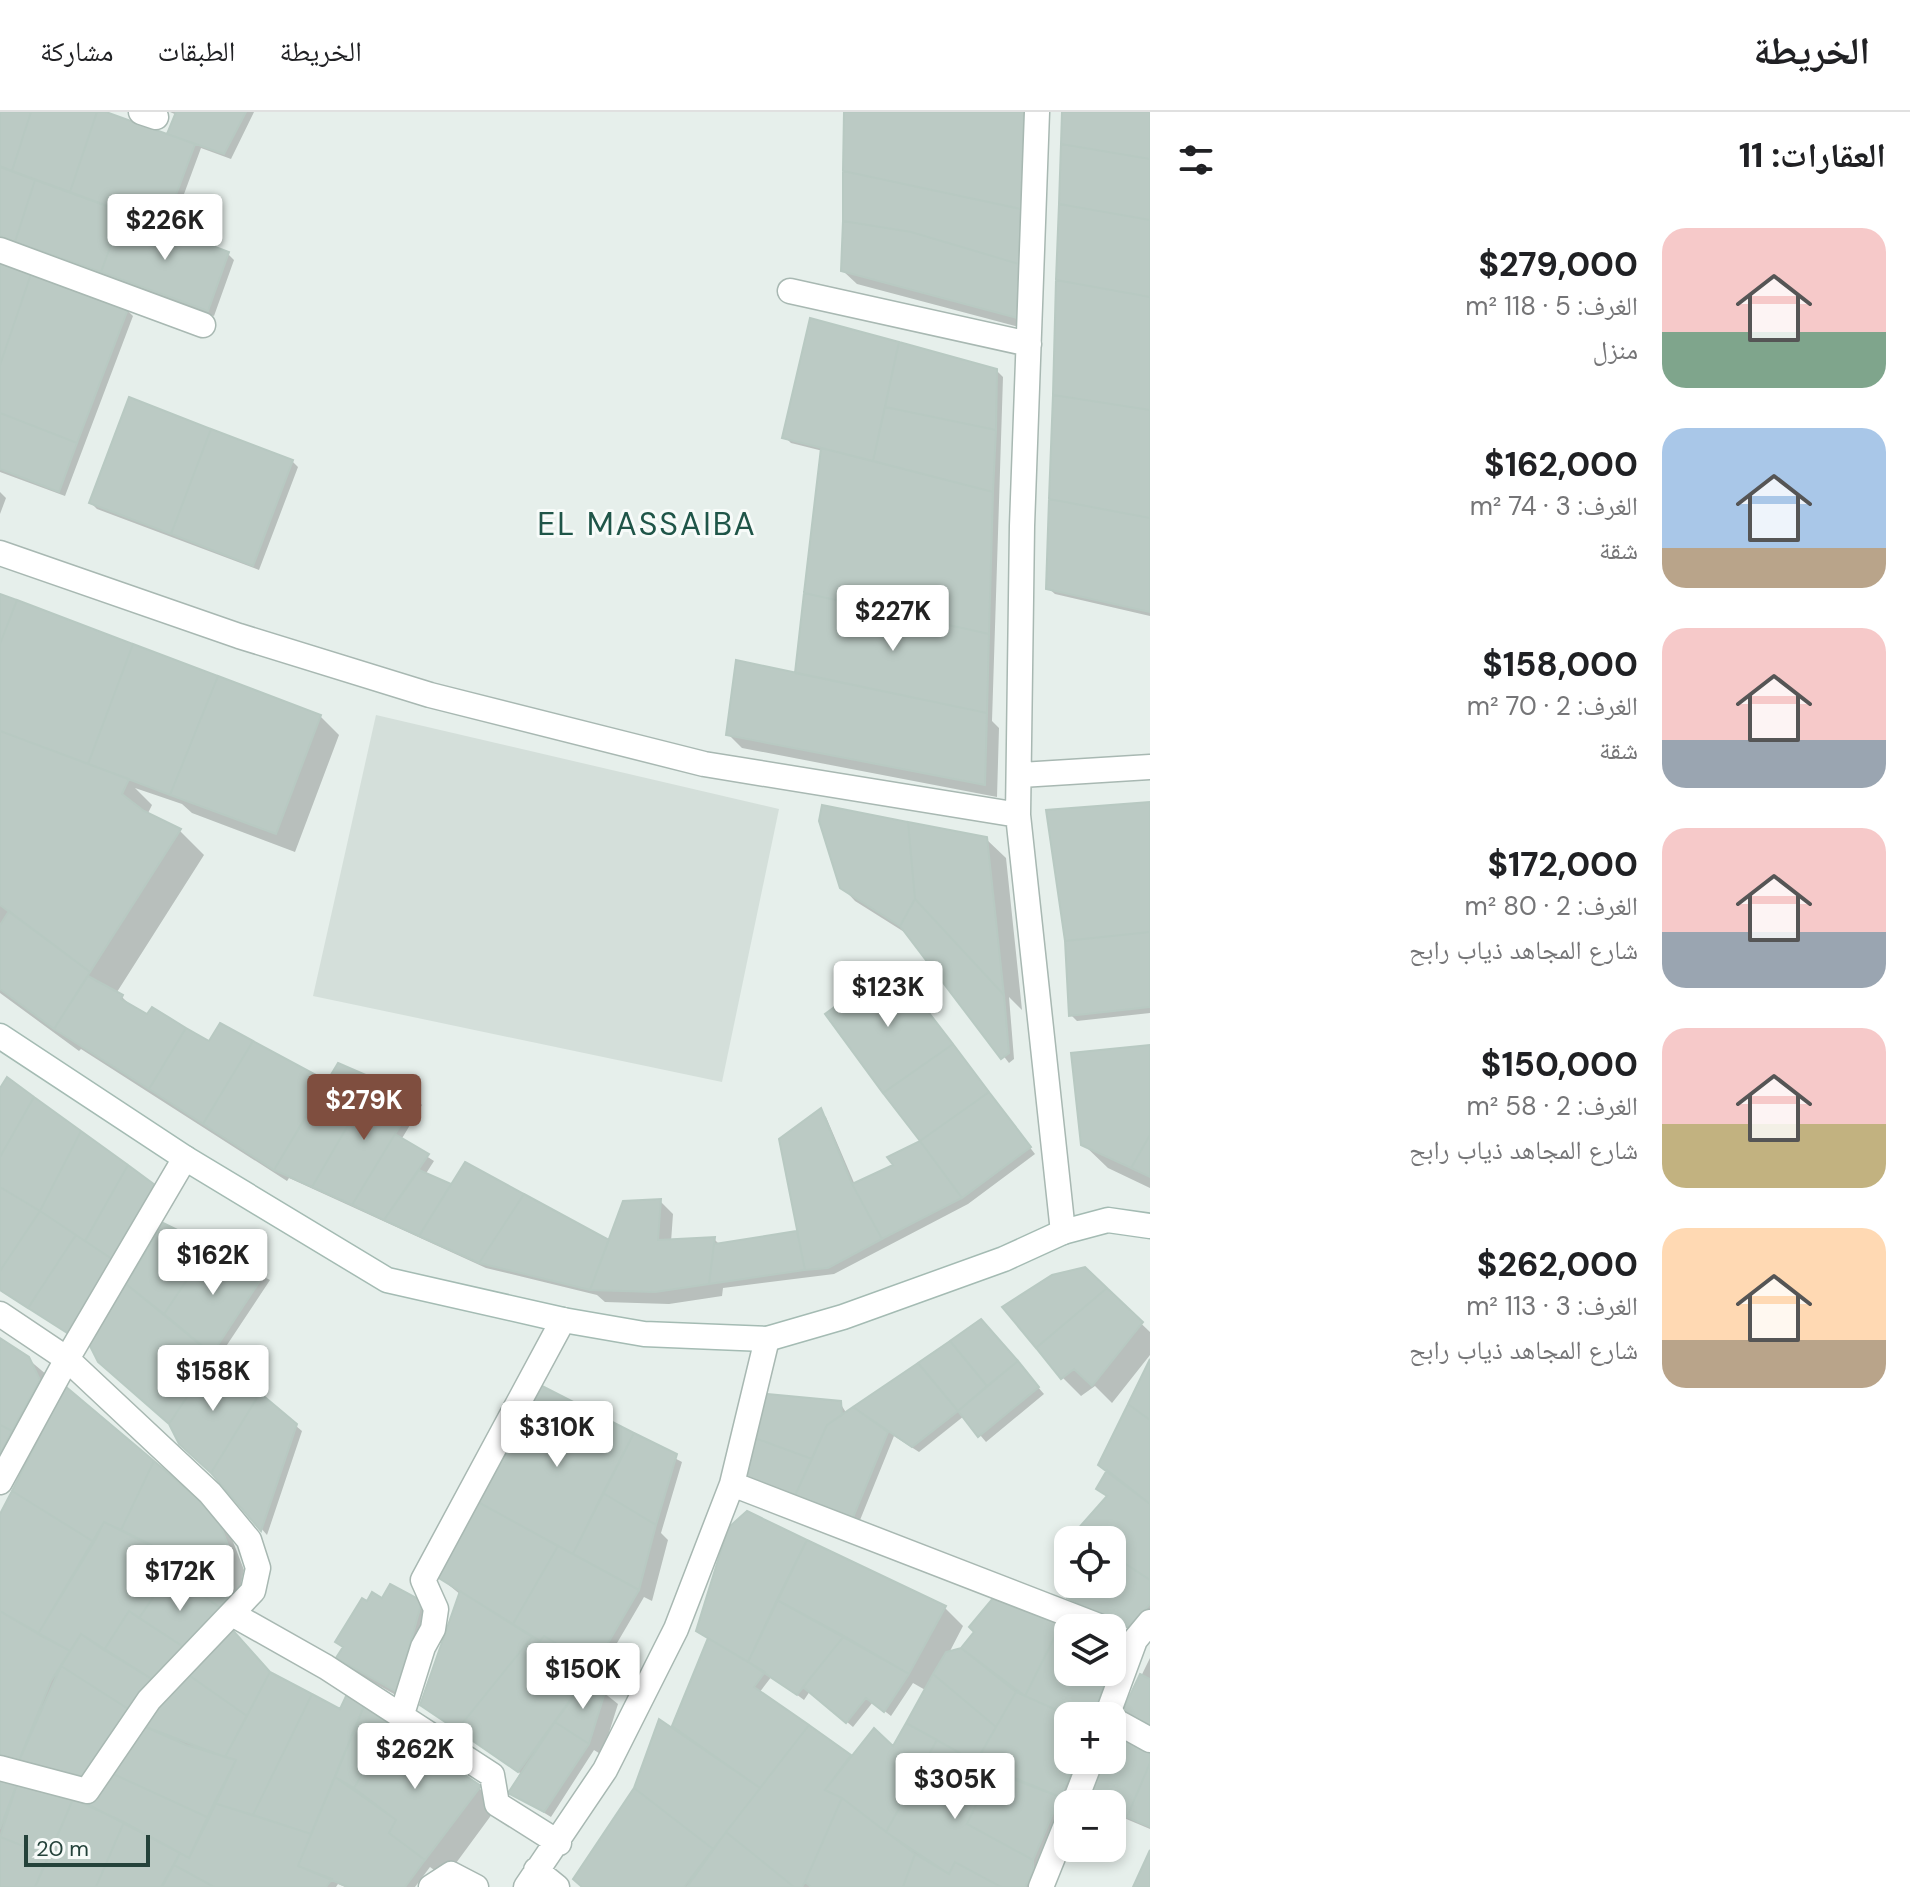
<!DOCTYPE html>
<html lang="ar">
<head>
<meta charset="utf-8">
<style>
  body { margin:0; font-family:"DM Sans","Noto Naskh Arabic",sans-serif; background:#f2f2f2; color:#202124; direction:rtl; height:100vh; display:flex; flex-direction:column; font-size:30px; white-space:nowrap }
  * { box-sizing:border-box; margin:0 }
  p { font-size:26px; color:#757577 }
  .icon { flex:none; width:44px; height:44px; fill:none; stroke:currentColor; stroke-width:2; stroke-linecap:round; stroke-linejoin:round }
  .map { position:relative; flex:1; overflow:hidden; direction:ltr }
  .panel { display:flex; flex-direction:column; background:#fff; width:760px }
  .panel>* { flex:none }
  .tools { position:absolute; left:1054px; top:1414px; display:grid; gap:16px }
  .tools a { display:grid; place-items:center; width:72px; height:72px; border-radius:16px; background:#fff; box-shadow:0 4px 12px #0003; font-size:40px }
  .scale { position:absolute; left:24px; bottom:20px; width:126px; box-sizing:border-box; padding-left:8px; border:4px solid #24423a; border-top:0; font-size:22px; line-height:28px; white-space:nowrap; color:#24423a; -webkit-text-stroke:6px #f7fbf9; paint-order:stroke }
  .price { position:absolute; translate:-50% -68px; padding:0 18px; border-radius:8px; background:#fff; color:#222; font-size:26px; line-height:52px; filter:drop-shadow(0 2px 4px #0008) }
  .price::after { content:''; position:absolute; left:50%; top:48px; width:24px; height:18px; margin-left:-12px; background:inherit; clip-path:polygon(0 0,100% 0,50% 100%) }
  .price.on { background:#7f4e3f; color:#fff }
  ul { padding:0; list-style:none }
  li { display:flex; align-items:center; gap:24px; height:200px; padding:0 24px }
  li span { display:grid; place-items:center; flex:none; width:224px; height:160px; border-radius:24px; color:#555 }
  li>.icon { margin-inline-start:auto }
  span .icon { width:96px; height:96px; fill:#fffc; stroke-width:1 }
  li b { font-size:34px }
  h2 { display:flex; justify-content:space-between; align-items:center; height:96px; padding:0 24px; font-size:34px }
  header { display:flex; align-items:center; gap:48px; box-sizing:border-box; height:112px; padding:0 40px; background:#fff; border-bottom:2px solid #e0e0e0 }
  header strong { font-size:38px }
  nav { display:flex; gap:44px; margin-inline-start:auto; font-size:28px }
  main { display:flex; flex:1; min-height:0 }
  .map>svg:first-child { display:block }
  .built { fill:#d4dfda }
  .shadow { fill:#0003; fill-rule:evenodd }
  .building { fill:#bbcac4; stroke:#b8c9c2; stroke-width:2 }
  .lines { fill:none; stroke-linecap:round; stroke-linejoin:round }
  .minor-casing { stroke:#a8b8b2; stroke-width:27 }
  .secondary-casing { stroke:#a4bbb3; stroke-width:27 }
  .minor { stroke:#fff; stroke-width:24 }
  .secondary { stroke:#fff; stroke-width:24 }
  .labels { text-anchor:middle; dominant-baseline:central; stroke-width:6; stroke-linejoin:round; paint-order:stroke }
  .quarter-label { font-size:32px; letter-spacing:2px; fill:#1f5548; stroke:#f7fbf9 }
</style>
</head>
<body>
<header>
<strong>الخريطة</strong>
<nav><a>الخريطة</a><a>الطبقات</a><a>مشاركة</a></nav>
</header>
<main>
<section class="panel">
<h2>العقارات: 11<svg class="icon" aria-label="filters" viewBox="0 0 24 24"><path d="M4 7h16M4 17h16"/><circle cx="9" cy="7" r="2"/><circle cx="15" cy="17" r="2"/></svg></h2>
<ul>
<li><span style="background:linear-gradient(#f6c9c9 65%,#7fa58c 0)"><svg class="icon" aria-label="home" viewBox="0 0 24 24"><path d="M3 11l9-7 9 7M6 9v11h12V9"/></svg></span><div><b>$279,000</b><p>الغرف: 5 · 118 m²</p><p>منزل</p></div></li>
<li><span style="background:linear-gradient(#a9c7e8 75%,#b9a48a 0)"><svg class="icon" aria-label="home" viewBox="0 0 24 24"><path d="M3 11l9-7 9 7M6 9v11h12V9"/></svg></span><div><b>$162,000</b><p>الغرف: 3 · 74 m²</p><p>شقة</p></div></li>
<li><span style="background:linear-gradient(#f6c9c9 70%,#9aa5b1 0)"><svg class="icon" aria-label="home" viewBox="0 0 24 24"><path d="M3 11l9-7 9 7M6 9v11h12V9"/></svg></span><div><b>$158,000</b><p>الغرف: 2 · 70 m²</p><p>شقة</p></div></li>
<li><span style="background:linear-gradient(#f6c9c9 65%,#9aa5b1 0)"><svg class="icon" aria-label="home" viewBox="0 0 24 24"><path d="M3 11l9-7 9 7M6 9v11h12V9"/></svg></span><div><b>$172,000</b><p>الغرف: 2 · 80 m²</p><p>شارع المجاهد ذياب رابح</p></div></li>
<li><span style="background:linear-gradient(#f6c9c9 60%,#c2b280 0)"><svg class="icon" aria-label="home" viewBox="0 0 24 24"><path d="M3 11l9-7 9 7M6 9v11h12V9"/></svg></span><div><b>$150,000</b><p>الغرف: 2 · 58 m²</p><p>شارع المجاهد ذياب رابح</p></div></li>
<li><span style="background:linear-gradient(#ffd9b3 70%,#b9a48a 0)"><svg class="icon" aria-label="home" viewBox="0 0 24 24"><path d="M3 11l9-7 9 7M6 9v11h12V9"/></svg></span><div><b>$262,000</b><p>الغرف: 3 · 113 m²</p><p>شارع المجاهد ذياب رابح</p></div></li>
</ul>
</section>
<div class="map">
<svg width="1150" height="1775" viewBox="0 0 1150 1775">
  <rect width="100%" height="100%" fill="#e6efeb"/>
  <path class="built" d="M376 603 779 697 722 970 313 884Z"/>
  <path class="shadow" d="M0 0H100L168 24 177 3 170 0H254L231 47 201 36 170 120 228 142 234 148 214 204 29 137 0 131Z
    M847 0H1029L1030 218 857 172 843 159Z
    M1063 0H1150V504L1055 482 1048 476Z
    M0 153 127 198 133 204 65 384 0 360Z
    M812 209 996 258 1003 265 992 609 999 616 997 685 742 636 729 623 797 563 823 339 791 331 785 325Z
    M292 349 298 355 259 458 97 397 91 391Z
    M0 380 6 386 0 402Z
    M0 484 320 604 339 623 295 740 192 701 182 692 135 676 152 693 147 703 180 719 204 743 117 880 134 897 210 932 221 913 328 971 416 987 422 993 401 1028 434 1049 425 1063 610 1131 660 1089 673 1102 671 1130 714 1127 720 1133 799 1121 820 999 826 1005 855 1073 896 1054 923 1030 892 855 1035 1042 968 1092 834 1162 723 1176 722 1184 669 1192 605 1190 597 1183 486 1156 289 1066 287 1069 81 937 79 939 0 881Z
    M1150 692V901L1077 909 1071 903 1067 829Z
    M986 727 1006 746 1022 898 1009 885 1014 947 1009 951 909 823 855 789 842 775Z
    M1150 935V1076L1108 1056 1083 1032Z
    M163 1113 270 1168 217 1248 302 1319 267 1423 172 1314 92 1233Z
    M1085 1158 1150 1220V1243L1112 1291 1095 1274 1081 1284 1062 1265Z
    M981 1210 1044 1282 986 1330 964 1304 919 1340 894 1324 856 1418 807 1398 840 1291 847 1302Z
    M0 1228 28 1247 209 1400 232 1427 244 1458 239 1481 92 1675 0 1650V1407L34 1339 15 1330 0 1358Z
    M1150 1253V1504L1136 1521 1070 1485 1076 1472H1112V1428L1085 1425 1109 1385 1099 1377Z
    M543 1277 682 1350 661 1421 668 1428 652 1489 644 1485 593 1572 618 1592 602 1643 594 1638 551 1705 510 1680 520 1661 429 1598 461 1483 439 1465Z
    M383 1488 420 1491 434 1504 410 1591 351 1558 338 1545Z
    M944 1495 963 1514 949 1541 962 1538 977 1520 1068 1516V1560H1112V1536L1121 1543 1102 1604H1068V1648H1085L1038 1755 1034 1775H583L687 1626 674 1613 709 1527 698 1519ZM772 1564 804 1588 810 1579 853 1615 873 1590 891 1604 913 1571 927 1579 894 1637 852 1647 759 1581Z
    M1150 1546V1618L1124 1599Z
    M184 1560 270 1562 341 1600 348 1585 479 1676 498 1694 445 1766 430 1755 415 1775H345L338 1772 336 1775H0V1667L88 1694Z
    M1116 1623 1150 1643V1717L1112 1701V1692H1093L1088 1687 1105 1648H1112Z"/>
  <path class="building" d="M0 0H31L12 59 0 54Z
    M31 0H97L70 80 12 59Z
    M97 0H106L195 32 164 115 70 80Z
    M176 0H246L224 42 167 22Z
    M844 0H1024L1021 97 843 59Z
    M1062 0H1150V47L1061 32Z
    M1061 32 1150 47V108L1059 92Z
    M0 55 35 68 15 130 0 124Z
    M843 59 1021 97 1019 152 911 120 843 109Z
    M35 68 123 100 101 160 15 130Z
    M1059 92 1150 108V185L1056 168Z
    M123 100 229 140 208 199 101 160Z
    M843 109 911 120 1019 152 1017 206 841 159Z
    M0 151 31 162 0 253Z
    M31 162 128 197 77 331 0 301V253Z
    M1056 168 1150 185V298L1053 283Z
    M810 206 899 230 873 349 782 326Z
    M899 230 997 257 996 318 885 295Z
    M1053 283 1150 298V406L1049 387Z
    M129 285 211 317 171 422 89 391Z
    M885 295 996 318 993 380 873 349Z
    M0 301 77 331 59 380 0 357Z
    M211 317 293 348 253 454 171 422Z
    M821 336 993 380 989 522 804 481Z
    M1049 387 1150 406V500L1046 477Z
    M804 481 989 522 987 601 795 561Z
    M0 482 17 488 0 532Z
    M17 488 133 532 88 652 0 619V532Z
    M133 532 218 564 170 683 88 652Z
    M736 548 987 601 985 673 726 623Z
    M218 564 321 603 276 722 170 683Z
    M0 619 129 667 122 682 144 699 181 717 90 860 0 793Z
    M1150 690V820L1065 829 1046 698Z
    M822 693 908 710 915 787 900 814 840 776 819 709Z
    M908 710 987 725 1004 883 915 787Z
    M915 787 1004 883 1009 941 1001 947 900 814Z
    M9 799 90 860 54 917 0 877V813Z
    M1150 820V895L1069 904 1065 829Z
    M892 853 953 932 883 981 825 902Z
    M88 864 123 883 121 887 147 902 152 895 186 916 149 977 54 917Z
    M220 911 253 929 203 1012 149 977 186 916 209 929Z
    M253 929 327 969 274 1058 203 1012Z
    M953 932 989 980 920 1029 883 981Z
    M1150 933V1023L1131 1056 1081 1033 1071 941Z
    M338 951 375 967 312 1075 274 1058Z
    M7 965 34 985 0 1045V976Z
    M375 967 417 986 352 1093 312 1075Z
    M989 980 1031 1035 962 1086 920 1029Z
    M34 985 81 1019 40 1099 0 1075V1045Z
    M821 996 852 1072 882 1127 828 1156 805 1158 779 1027Z
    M81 1019 128 1053 85 1129 40 1099Z
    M395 1022 429 1042 384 1108 352 1093Z
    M1150 1023V1065L1131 1056Z
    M920 1029 962 1086 882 1127 852 1072 893 1053 887 1045Z
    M465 1050 524 1082 479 1151 419 1124Z
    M128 1053 155 1073 112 1147 85 1129Z
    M419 1058 451 1072 419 1124 384 1108Z
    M0 1075 40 1099 0 1159Z
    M524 1082 609 1128 590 1178 479 1151Z
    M661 1087 658 1128 715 1125 709 1172 655 1180 590 1178 623 1089Z
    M40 1099 76 1123 28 1196 0 1178V1159Z
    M163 1111 210 1134 164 1202 126 1172Z
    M797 1119 805 1158 709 1172 714 1132Z
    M76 1123 112 1147 69 1222 28 1196Z
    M210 1134 265 1161 212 1242 164 1202Z
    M1085 1155 1107 1176 1036 1236 1002 1195 1052 1163Z
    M126 1172 214 1244 169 1312 98 1250 89 1232Z
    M1107 1176 1143 1210 1092 1274 1074 1257 1061 1267 1036 1236Z
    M981 1207 1018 1249 987 1274 950 1229Z
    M0 1226 29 1245 40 1268 12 1319 0 1313Z
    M950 1229 987 1274 958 1299 918 1251Z
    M214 1244 260 1281 211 1361 179 1332 169 1312Z
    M1150 1247V1308L1128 1292Z
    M1018 1249 1039 1275 978 1325 958 1299Z
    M918 1251 958 1299 912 1335 853 1295Z
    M65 1274 154 1349 121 1418 104 1410 94 1430 12 1379Z
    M542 1274 634 1321 573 1442 478 1390Z
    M260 1281 297 1312 261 1419 211 1361Z
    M758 1281 841 1289 842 1303 827 1313 812 1347 744 1322Z
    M1128 1292 1150 1308V1392L1098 1353Z
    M853 1295 888 1320 850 1413 792 1390 827 1313Z
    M0 1313 12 1319 0 1342Z
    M634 1321 677 1342 656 1413 603 1381Z
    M744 1322 812 1347 792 1390 730 1365Z
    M154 1349 196 1385 220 1412 232 1444 226 1470 121 1418Z
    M1107 1358 1150 1392V1468L1112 1443V1428H1090L1076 1419 1107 1384 1096 1377Z
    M12 1379 94 1430 38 1522 0 1499V1402Z
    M603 1381 656 1413 639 1478 573 1442Z
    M478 1390 558 1434 513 1512 437 1465Z
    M747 1399 807 1428 748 1550 696 1519 728 1416Z
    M104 1410 233 1475 222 1497 182 1469 175 1480 163 1471 139 1506 129 1499 104 1538 81 1522 70 1539 38 1522Z
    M807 1428 946 1494 909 1562 777 1488Z
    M558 1434 639 1478 594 1555 544 1524 540 1529 513 1512Z
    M1112 1443 1150 1468V1492L1129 1516 1067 1486 1074 1472H1112Z
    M182 1469 222 1497 185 1536 139 1506 163 1471 175 1480Z
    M390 1472 422 1489 397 1580 336 1546 343 1535 335 1530 362 1486 367 1489 372 1480 382 1486Z
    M460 1479 532 1525 457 1618 420 1593Z
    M999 1479 1062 1510 1025 1584 961 1536 974 1520 969 1515Z
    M777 1488 844 1524 797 1583 748 1550Z
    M0 1499 70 1539 51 1569 18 1651 0 1646Z
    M129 1499 185 1536 155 1569 104 1538Z
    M1062 1510 1076 1516H1068V1560H1108L1094 1604H1070L1025 1584Z
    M228 1513 270 1560 247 1604 183 1559Z
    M81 1522 155 1569 133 1600 61 1554Z
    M544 1524 594 1555 518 1660 457 1618 532 1525 540 1529Z
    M844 1524 909 1562 884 1600 866 1586 846 1611 803 1575Z
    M708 1526 765 1560 754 1575 809 1613 760 1676 672 1614Z
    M961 1536 1016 1580 996 1615 933 1562 946 1540Z
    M61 1554 133 1600 86 1670 18 1651Z
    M183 1559 247 1604 225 1645 141 1613Z
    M270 1560 312 1582 253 1703 214 1691 236 1648 225 1645Z
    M933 1562 996 1615 976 1650 906 1611Z
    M1140 1562 1150 1567V1616L1122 1600Z
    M587 1566 606 1577 589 1632 555 1610Z
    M1016 1580 1070 1604 1068 1648H1076L1060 1685 976 1650Z
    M312 1582 340 1597 347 1582 364 1594 311 1722 253 1703Z
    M364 1594 391 1613 354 1676 335 1665Z
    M659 1607 760 1676 713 1737 634 1676Z
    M555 1610 589 1632 544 1700 508 1681Z
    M906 1611 937 1628 886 1720 842 1686 825 1678 874 1616 893 1634Z
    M141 1613 186 1633 236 1648 209 1706 109 1660Z
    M391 1613 481 1674 425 1748 389 1721 396 1708 354 1676Z
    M809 1613 851 1643 825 1678 842 1686 805 1770 802 1775H794L726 1720Z
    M1115 1621 1150 1640V1651L1127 1705 1112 1699V1692L1086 1688 1103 1648H1112Z
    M937 1628 992 1659 967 1712 1033 1748V1761L1025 1775H1001L955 1750 949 1762 886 1720Z
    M1150 1651V1715L1127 1705Z
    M992 1659 1060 1685 1033 1748 967 1712Z
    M109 1660 209 1706 189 1746 87 1692Z
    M0 1665 18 1669 0 1717Z
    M335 1665 396 1708 389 1721 425 1748 405 1775H348L298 1754Z
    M18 1669 73 1687 49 1744 0 1725Z
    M634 1676 713 1737 684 1775H582L573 1767Z
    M842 1686 915 1742 903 1775H811L805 1770Z
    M73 1687 124 1710 96 1775H35Z
    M214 1691 311 1722 298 1754 332 1767 326 1775H214L174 1753 180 1741 189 1746Z
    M124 1710 180 1741 161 1775H96Z
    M726 1720 794 1775H687Z
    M0 1725 49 1744 35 1775H0Z
    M1150 1738V1775H1133Z
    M915 1742 949 1762 955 1750 1001 1775H903Z
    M174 1753 214 1775H162Z"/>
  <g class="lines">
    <defs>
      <path id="minor" d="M141 0 156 5
        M1037 0 1022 414 1018 703 1063 1120
        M0 138 203 213
        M790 179 1029 232
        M0 441 239 524 430 583 704 652 1018 703
        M1021 663 1150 655
        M0 1202 67 1247 0 1370
        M732 1372 1104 1516
        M234 1503 326 1555 492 1663 497 1692 559 1731
        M402 1602 423 1535 433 1517 436 1497 423 1468 563 1208
        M1107 1604 1135 1528 1150 1510
        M1112 1607 1150 1628
        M0 1656 87 1679 149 1588 253 1479 258 1456 249 1428 210 1381 67 1247 185 1046
        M1074 1692 1091 1648
        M536 1758 557 1775
        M431 1775 451 1762 476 1775
        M526 1775 605 1658 676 1517 732 1372 767 1227
        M1041 1775 1068 1708"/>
      <path id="secondary" d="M0 924 185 1046 387 1168 563 1208 644 1222 767 1227 843 1205 1004 1147 1063 1120 1108 1108 1150 1114"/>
    </defs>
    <use href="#minor" class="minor-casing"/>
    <use href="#secondary" class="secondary-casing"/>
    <use href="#minor" class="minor"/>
    <use href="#secondary" class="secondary"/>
  </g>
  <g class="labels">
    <g class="quarter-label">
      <text x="647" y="412">EL MASSAIBA</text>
    </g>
  </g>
</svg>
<div class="tools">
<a><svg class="icon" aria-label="locate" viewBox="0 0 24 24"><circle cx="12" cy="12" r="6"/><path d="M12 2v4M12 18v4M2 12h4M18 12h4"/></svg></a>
<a><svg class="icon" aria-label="layers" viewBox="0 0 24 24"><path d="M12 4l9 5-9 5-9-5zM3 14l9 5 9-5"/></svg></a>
<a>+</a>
<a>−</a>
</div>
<div class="scale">20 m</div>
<b class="price" style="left:165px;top:150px">$226K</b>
<b class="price" style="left:893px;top:541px">$227K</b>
<b class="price" style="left:888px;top:917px">$123K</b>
<b class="price on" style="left:364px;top:1030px">$279K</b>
<b class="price" style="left:213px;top:1185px">$162K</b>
<b class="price" style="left:213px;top:1301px">$158K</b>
<b class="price" style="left:557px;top:1357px">$310K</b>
<b class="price" style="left:180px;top:1501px">$172K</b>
<b class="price" style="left:583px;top:1599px">$150K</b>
<b class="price" style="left:415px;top:1679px">$262K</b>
<b class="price" style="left:955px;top:1709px">$305K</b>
</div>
</main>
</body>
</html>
